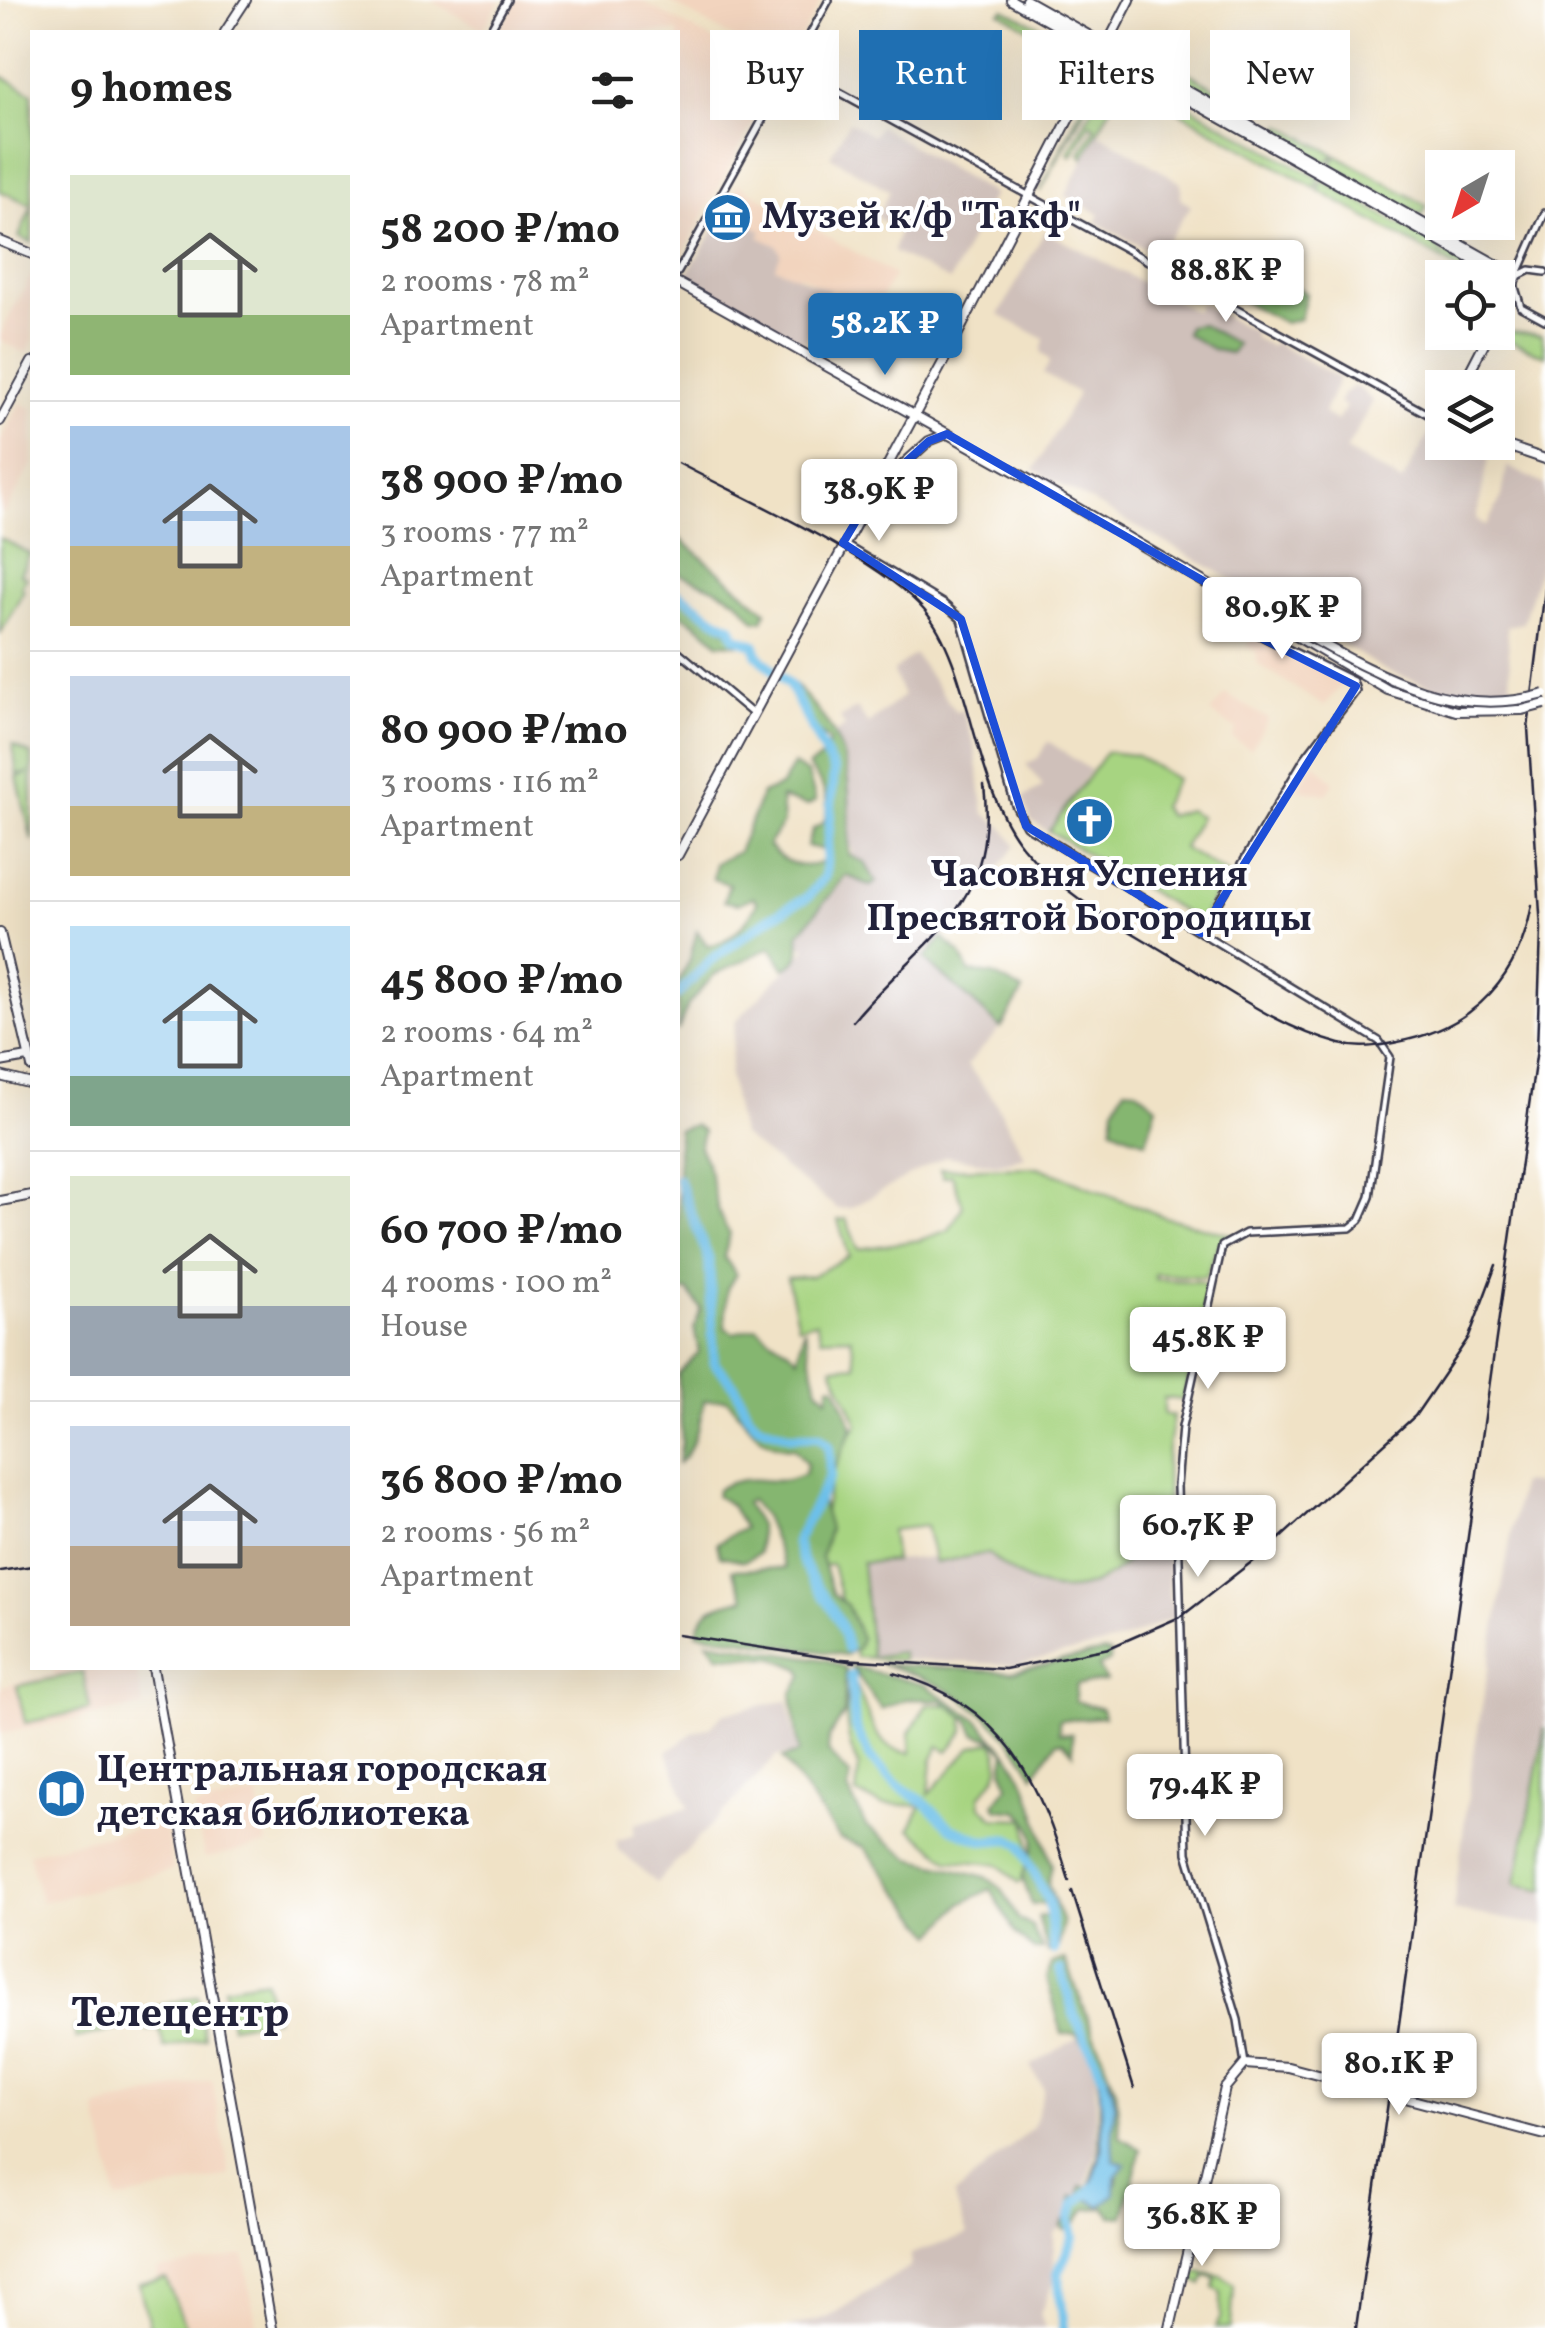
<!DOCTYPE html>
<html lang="en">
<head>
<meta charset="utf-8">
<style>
  body { margin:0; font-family:Vollkorn,serif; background:#f2f2f2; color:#222; height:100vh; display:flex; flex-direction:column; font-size:38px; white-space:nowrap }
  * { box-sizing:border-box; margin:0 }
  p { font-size:32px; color:#767676 }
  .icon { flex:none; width:55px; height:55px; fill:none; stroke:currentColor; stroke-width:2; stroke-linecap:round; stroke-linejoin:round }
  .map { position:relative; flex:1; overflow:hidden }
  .panel { position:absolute; left:30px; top:30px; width:650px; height:1640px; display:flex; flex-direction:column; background:#fff; border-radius:0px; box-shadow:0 10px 40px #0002 }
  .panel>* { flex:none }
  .hud { position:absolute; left:710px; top:30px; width:685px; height:90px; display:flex; gap:20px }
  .needle { width:65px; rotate:219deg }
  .controls { position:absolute; left:1425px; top:150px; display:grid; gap:20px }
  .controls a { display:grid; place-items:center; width:90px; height:90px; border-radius:0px; background:#fff; box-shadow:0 10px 40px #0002; font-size:50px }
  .price { position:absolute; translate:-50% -85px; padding:0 22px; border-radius:10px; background:#fff; color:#222; font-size:32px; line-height:65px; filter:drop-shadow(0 2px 5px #0008) }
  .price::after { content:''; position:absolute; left:50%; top:60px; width:30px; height:22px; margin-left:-15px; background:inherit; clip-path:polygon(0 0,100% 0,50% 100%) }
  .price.selected { background:#1f6fb2; color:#fff }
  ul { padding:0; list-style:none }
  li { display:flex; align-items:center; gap:30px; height:250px; padding:0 40px }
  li+li { border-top:2px solid #e0e0e0 }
  li span { display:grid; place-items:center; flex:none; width:280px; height:200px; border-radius:0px; color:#555 }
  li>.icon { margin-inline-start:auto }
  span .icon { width:120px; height:120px; fill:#fffc; stroke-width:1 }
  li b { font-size:42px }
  h2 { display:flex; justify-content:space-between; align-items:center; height:120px; padding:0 40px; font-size:42px }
  .tag { padding:0 35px; border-radius:0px; background:#fff; box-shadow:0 10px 40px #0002; font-size:35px; line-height:90px }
  .tag.selected { background:#1f6fb2; color:#fff }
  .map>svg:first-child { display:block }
  .built { fill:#f2d4be }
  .industrial { fill:#cfc0ba }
  .green { fill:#a7d481; stroke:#647b5e; stroke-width:2.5 }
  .forest { fill:#85b66f; stroke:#546c55; stroke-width:2.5; fill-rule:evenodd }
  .water { fill:#6dc0e9; stroke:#487192; stroke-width:2.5 }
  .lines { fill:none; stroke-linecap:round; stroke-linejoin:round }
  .river { stroke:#6dc0e9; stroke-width:10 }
  .minor-casing { stroke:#413f50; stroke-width:10 }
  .major-casing { stroke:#413f50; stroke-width:12 }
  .minor { stroke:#fff; stroke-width:5 }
  .major { stroke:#fff; stroke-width:8 }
  .rail { stroke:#22223b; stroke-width:2.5 }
  .major-bridge-casing { stroke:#413f50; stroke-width:12; stroke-linecap:butt }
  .major-bridge { stroke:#fff; stroke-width:8 }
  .marked { fill:none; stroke:#1d4ed8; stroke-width:8; stroke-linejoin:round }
  .labels { text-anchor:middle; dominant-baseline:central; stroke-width:8; stroke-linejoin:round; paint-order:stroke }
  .poi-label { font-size:38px; font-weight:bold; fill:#22223b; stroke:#fff; text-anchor:start }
  .quarter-label { font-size:42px; font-weight:bold; fill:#22223b; stroke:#fff }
</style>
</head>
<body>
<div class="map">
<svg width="1545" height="2328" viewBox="0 0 1545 2328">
  <rect width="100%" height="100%" fill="#fff"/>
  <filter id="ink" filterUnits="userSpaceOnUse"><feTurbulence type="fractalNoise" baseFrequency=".01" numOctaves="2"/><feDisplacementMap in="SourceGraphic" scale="20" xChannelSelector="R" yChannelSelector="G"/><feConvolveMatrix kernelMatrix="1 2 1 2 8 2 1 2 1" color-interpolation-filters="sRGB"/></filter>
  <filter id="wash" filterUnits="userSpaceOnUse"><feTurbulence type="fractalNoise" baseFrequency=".0048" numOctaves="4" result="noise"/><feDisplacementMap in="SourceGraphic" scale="40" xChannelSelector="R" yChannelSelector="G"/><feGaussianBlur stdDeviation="2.25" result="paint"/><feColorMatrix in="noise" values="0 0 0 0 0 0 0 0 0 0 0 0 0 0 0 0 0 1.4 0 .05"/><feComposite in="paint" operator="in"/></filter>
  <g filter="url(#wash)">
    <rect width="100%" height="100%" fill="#f0e2c6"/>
    <path class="built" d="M430 0H500L483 30Z
      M516 0H640L778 77 678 262V32H498Z
      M673 0H822L784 67 671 3Z
      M738 184 894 275 871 315 799 274 796 279 774 266 775 250 759 236 762 232 723 211Z
      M32 273V341L26 353 0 340V335Z
      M21 403 32 409V464L5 513 0 512V441Z
      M1251 636 1294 652 1345 681 1324 706 1258 664 1256 651 1247 647Z
      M1225 694 1268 719 1251 749 1232 738 1236 729 1210 713Z
      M1314 762 1334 782 1327 794 1297 789Z
      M53 1668H136L143 1706 0 1734V1687L54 1675Z
      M257 1795 267 1845 205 1858 194 1808Z
      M165 1822 173 1870 41 1902 29 1853Z
      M212 2080 230 2176 117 2200 96 2108Z
      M244 2255 257 2328H149L138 2284 158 2280 157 2270Z"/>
    <path class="industrial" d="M849 122 873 136 879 126 993 194 950 281 893 252 899 230 876 217 890 191 830 156Z
      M1098 132 1181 183V199L1191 206 1157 256 1096 222 1100 214 1065 196Z
      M727 210 762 231 759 237 777 246 781 253 775 267 829 290 830 296 803 343 685 277Z
      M1045 231 1195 311 1200 303 1255 332 1253 337 1270 346 1273 342 1339 378 1324 413 1337 421 1346 407 1339 403 1343 394 1353 386 1361 390 1373 401 1346 451 1402 482 1431 430 1442 435V442L1458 443 1489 458 1476 519 1486 526 1502 496 1507 466 1545 485V542L1540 566 1523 623 1507 626 1512 695H1456L1384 670 1305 620 1034 470 1078 393 1043 374 1050 361 1041 352 1044 339 999 315Z
      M914 654 956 712 962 710 975 746 984 813 1003 827 1016 846 925 959 1001 1028 967 1065 995 1101 1025 1157 997 1164 945 1156 851 1208 838 1209 741 1135 729 1076 735 1022 806 949 794 936 850 874 853 850 845 837 828 738 845 727 840 718 857 708 868 724 903 696 893 672Z
      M1048 741 1090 770 1048 832 1031 820 1023 798 1043 786 1026 764 1038 758Z
      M1520 1483 1545 1485V1728L1516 1883 1545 1890V1926L1453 1910 1473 1758Z
      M1157 1522H1167L1169 1596 1176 1616 1120 1641 1016 1665 856 1657 832 1565 933 1557 935 1563 988 1553 1004 1568 1060 1590 1075 1589 1103 1582 1124 1567Z
      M788 1700 798 1753 777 1756 656 1883 619 1850 616 1841 634 1835 635 1824 689 1808 667 1752 694 1732 710 1727 724 1713Z
      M1079 2037 1095 2059 1097 2151 1073 2223 1054 2233V2282L1040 2313 1045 2328H785L829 2317 910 2266 911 2254 967 2235 954 2196 1033 2127 1044 2089 1030 2066Z"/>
    <path class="green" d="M1004 9 1087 49 1082 58 1000 12Z
      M1185 71 1254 109 1250 117 1173 76Z
      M0 75 32 93V243L19 237 32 205 0 191Z
      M1097 76 1101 78 1040 192Z
      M1106 80 1121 88 1083 158 1080 153 1095 127 1090 123 1071 156 1068 153 1102 91 1110 88 1104 89Z
      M1164 92 1320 179 1315 188 1167 105Z
      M1282 125 1334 154 1328 163 1277 134Z
      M1337 155 1427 206 1422 216 1331 165Z
      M1323 181 1436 245 1443 255 1453 254 1494 277H1472L1318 190Z
      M1501 331 1542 335 1545 356 1498 336Z
      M0 538 30 554 20 574 26 577 21 587 24 590 0 634Z
      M13 745 32 755V841L17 777 29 773 17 775Z
      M1106 752 1135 755 1176 779 1161 807 1168 816 1188 810 1200 817 1183 848 1227 874 1200 922 1049 831Z
      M1038 1167 1165 1217 1232 1235 1218 1246 1206 1277 1155 1274V1279L1200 1282 1208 1288 1183 1400 1164 1398V1414L1173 1416 1166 1462 1167 1522H1157C1114 1595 1053 1614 988 1553L935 1563 926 1526 891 1530 895 1561 862 1563 871 1657 902 1652V1660L856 1657 832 1565 813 1566C826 1516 825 1466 858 1424L832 1367 856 1365 851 1337 821 1338 816 1322 798 1326 787 1278 812 1276 849 1256 838 1220 846 1219 858 1249 920 1240 949 1230 963 1206 952 1175 943 1177 940 1169Z
      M83 1672 90 1709 25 1723 17 1686Z
      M851 1676C871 1706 866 1748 911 1753L910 1733 927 1704 947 1705 964 1716V1731L948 1751 939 1746 932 1761 929 1794 972 1747 992 1741C1006 1766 998 1775 980 1796L981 1806 995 1818 1026 1819 1033 1874 1019 1883 998 1864 949 1860 910 1829 922 1805H882L856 1794 859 1767C845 1744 843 1702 851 1676Z
      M1545 1728V1890L1516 1884Z
      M265 1980 275 2018 231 2026 224 1987Z
      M198 1996 205 2038 164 2048 159 2028 148 2030 146 2022 76 2039 74 2028Z
      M1199 2272 1222 2276 1234 2285 1231 2328H1215L1221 2317V2292L1214 2288 1216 2278 1205 2276 1202 2285 1192 2279Z
      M166 2279 186 2328H150L139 2284Z"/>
    <path class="forest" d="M1266 280 1294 285 1306 294 1300 319 1285 323 1244 302 1255 284Z
      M1201 324 1236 344 1231 353 1214 350 1186 334 1188 326Z
      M678 537 766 611 763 621 755 620C749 614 744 606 738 601 725 590 692 580 678 573Z
      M678 598 729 632 737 644 718 643C708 630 691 621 678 612Z
      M794 684C855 746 850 773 849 855L865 863 876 882 871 886 846 875 799 934C800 950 802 962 784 968L771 947 714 975 688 1005 678 1031V981L689 962 697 931 707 945C727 946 750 921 757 902L753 897 737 904 724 901 729 884 713 879 715 863 738 852 762 794 781 786 793 765 808 774 816 801 807 806 781 798 783 823 768 845C783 865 807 872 828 859L825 850 807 846 813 829 824 822C832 801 823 783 808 767L825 755 829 741 809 726Z
      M942 938 960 953 969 972 993 975 1023 991 1001 1028 925 959Z
      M1125 1088 1136 1089 1157 1106 1146 1142 1112 1128 1114 1107Z
      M694 1125 703 1131 699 1148C716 1172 711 1211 730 1233L724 1257 736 1274 727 1289 725 1328 734 1333 757 1327C769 1341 786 1344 798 1358L804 1328 818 1388 828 1398 830 1385 836 1386 853 1427 821 1501 829 1529 821 1557 833 1595 847 1605 861 1638 858 1648 845 1655 697 1633C702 1604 722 1605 745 1598L732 1570 785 1568 764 1516 750 1500 745 1503 759 1525V1553L744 1561 720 1556 717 1543 744 1528 731 1505 716 1496 717 1489C756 1468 771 1491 804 1474L807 1464 794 1448C760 1449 747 1421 727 1399L704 1401C701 1419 693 1453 678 1463L682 1442 678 1374 699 1352 694 1328 701 1309 688 1291H678V1130Z
      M707 1641 827 1660 846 1668 844 1714 829 1737 828 1751 850 1776 848 1790 866 1826 911 1858 986 1877 1002 1889 1019 1920 1032 1926 1042 1949 1034 1950 1015 1933 991 1889 961 1904 934 1935 864 1847 840 1839 782 1758 799 1753 792 1694 803 1676 801 1669 775 1658 718 1655Z
      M1104 1652 1110 1654V1661L1098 1667 1106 1681 1076 1685 1075 1701 1102 1709 1104 1717 1059 1720V1733L1072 1734 1073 1753 1063 1742H1057L1034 1775C999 1714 947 1682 881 1664L1011 1672Z
      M851 1666 925 1685 977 1719 1011 1757 1027 1786 1052 1865 1048 1884 1063 1923 1058 1948 1048 1952 1038 1917 1048 1915 1045 1903 1032 1905 1022 1877C1032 1851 1045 1836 1019 1811L998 1809 994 1804 1008 1786 1003 1769 1006 1753 991 1738 975 1734 968 1719 941 1700 906 1699 881 1709Z
      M1065 1959 1116 2090 1120 2137 1141 2149 1123 2217 1112 2216 1105 2208 1086 2209 1073 2227 1065 2230 1061 2227 1070 2213 1072 2196H1079L1081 2186 1089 2187 1099 2157 1100 2095 1096 2058 1076 2034H1062L1047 1979 1053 1963ZM1098 2070C1124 2110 1110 2113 1112 2153 1112 2167 1122 2174 1115 2188 1113 2194 1102 2201 1098 2205L1083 2194C1106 2172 1100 2148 1100 2118 1100 2100 1105 2089 1098 2070Z"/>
    <path class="water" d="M1099 2065C1127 2097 1106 2129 1114 2160L1126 2164 1115 2177V2194L1101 2206 1083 2196C1114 2155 1098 2112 1099 2065Z"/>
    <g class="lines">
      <path class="river" d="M678 593C697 605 710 619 731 627L735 637 755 645 757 654 790 686 834 771 825 876 808 897 771 917 711 960 678 994
        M678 1179 709 1260 714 1363 735 1386 748 1415 758 1425 791 1436H819L829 1445 830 1476 796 1541C807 1590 840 1602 847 1648
        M851 1676 855 1727 871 1758 897 1785 924 1802 951 1828 984 1841 1011 1839 1021 1845 1049 1903 1054 1950
        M1061 1970 1074 2014 1103 2076
        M1064 2328 1058 2273 1073 2238 1070 2219 1075 2204 1093 2188"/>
    </g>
  </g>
  <g filter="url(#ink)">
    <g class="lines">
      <defs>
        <path id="minor" d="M489 32 507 0
          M792 66 1442 422
          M678 272 829 0
          M1520 275 1530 270 1545 272
          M1517 276 1545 213
          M1514 284 1521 307 1545 320
          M845 545 944 604 961 619 1015 805 1026 826 1379 1041 1390 1057 1370 1197 1360 1220 1350 1228 1246 1233 1222 1246 1182 1427 1177 1486 1187 1853 1238 2020 1245 2064
          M678 651 753 714
          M1201 933 1304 759 1356 691 1353 681 1249 630 1243 622 1249 607"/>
        <path id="major" d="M1011 0 1514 283
          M1026 0 1517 276 1498 318
          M225 32 246 0
          M0 241 32 254
          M678 283 1016 472 1388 690 1456 711 1522 710
          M1461 388 1490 332
          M0 421 32 362
          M1495 442 1545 459
          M881 485 929 441 947 434
          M1253 609 1277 619
          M678 855 949 351 1130 0
          M0 933 32 1067
          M0 1062 28 1057
          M0 1076 32 1084
          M0 1201 32 1195
          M153 1668 272 2328
          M1170 2328 1225 2088 1245 2064 1288 2067 1545 2135"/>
      </defs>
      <use href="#minor" class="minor-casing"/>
      <use href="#major" class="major-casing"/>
      <use href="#minor" class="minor"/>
      <use href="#major" class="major"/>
      <path class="rail" d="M678 463C743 498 878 557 924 610 971 664 973 786 1022 846 1062 896 1119 924 1173 957 1227 989 1279 1028 1340 1044 1363 1050 1385 1045 1407 1040 1477 1024 1519 975 1532 905
        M853 1021C922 937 999 910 984 785
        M0 1571 32 1566
        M678 1635 855 1662
        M842 1659 1005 1669 1109 1648 1182 1616 1267 1550 1415 1416 1469 1337 1496 1265
        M894 1673C1002 1702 1040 1781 1069 1880
        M1072 1891 1134 2088
        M1356 2328 1537 1049 1541 929 1528 728 1545 589"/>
      <defs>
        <path id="major-bridge" d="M1277 619C1363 665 1444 723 1545 694
          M1522 710 1545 704"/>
      </defs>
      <use href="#major-bridge" class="major-bridge-casing"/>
      <use href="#major-bridge" class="major-bridge"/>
    </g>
  </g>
  <path class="marked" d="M947 434 1249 607 1239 627 1356 686 1201 933 1026 826 961 619 843 543 874 491 929 441Z"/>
  <defs>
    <symbol id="museum-disc" viewBox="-11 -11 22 22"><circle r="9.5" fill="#1f6fb2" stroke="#fff"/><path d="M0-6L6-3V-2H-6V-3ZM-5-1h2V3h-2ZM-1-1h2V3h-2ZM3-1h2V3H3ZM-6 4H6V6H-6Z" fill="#fff"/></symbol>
    <symbol id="church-disc" viewBox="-11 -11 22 22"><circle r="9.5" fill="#1f6fb2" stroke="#fff"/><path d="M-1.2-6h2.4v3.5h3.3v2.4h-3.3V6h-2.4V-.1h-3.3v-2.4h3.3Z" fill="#fff"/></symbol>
    <symbol id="library-disc" viewBox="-11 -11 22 22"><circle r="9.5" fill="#1f6fb2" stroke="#fff"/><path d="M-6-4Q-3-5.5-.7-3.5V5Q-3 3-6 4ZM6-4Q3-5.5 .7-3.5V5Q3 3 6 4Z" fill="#fff"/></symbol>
  </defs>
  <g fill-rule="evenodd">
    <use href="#museum-disc" x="700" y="190" width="55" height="55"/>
    <use href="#church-disc" x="1062" y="794" width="55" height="55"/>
    <use href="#library-disc" x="34" y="1766" width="55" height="55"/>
  </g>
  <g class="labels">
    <g class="poi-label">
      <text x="762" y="218">Музей к/ф "Такф"</text>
      <text x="1089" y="876" text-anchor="middle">Часовня Успения<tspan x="1089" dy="44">Пресвятой Богородицы</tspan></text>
      <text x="97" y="1771">Центральная городская<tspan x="97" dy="44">детская библиотека</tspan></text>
    </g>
    <g class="quarter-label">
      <text x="180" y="2015">Телецентр</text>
    </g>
  </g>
</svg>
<div class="controls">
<a><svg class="needle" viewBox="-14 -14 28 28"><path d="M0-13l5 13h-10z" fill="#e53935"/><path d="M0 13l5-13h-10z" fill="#767676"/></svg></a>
<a><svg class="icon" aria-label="locate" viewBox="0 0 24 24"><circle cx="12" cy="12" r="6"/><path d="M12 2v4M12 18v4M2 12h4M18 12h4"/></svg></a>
<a><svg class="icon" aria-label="layers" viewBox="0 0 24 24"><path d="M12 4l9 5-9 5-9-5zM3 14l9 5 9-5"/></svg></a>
</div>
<b class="price" style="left:1226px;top:325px">88.8K ₽</b>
<b class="price selected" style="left:885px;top:378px">58.2K ₽</b>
<b class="price" style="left:879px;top:544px">38.9K ₽</b>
<b class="price" style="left:1282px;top:662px">80.9K ₽</b>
<b class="price" style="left:1208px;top:1392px">45.8K ₽</b>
<b class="price" style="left:1198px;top:1580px">60.7K ₽</b>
<b class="price" style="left:1205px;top:1839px">79.4K ₽</b>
<b class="price" style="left:1399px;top:2118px">80.1K ₽</b>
<b class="price" style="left:1202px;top:2269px">36.8K ₽</b>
<div class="hud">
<a class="tag">Buy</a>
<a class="tag selected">Rent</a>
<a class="tag">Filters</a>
<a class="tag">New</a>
</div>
<section class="panel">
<h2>9 homes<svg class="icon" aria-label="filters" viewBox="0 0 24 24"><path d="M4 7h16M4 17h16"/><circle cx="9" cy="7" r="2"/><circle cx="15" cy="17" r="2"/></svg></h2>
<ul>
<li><span style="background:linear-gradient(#dfe7d0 70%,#8fb573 0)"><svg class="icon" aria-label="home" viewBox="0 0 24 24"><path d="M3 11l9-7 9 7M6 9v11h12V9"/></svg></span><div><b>58 200 ₽/mo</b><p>2 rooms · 78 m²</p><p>Apartment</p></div></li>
<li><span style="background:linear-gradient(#a9c7e8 60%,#c2b280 0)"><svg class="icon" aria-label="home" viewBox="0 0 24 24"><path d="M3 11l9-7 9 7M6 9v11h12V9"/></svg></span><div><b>38 900 ₽/mo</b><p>3 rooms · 77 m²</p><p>Apartment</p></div></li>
<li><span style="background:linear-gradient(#c9d6e8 65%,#c2b280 0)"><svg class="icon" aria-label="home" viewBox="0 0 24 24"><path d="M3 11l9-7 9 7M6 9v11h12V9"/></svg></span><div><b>80 900 ₽/mo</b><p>3 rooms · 116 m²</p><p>Apartment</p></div></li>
<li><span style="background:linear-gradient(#bfe0f5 75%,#7fa58c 0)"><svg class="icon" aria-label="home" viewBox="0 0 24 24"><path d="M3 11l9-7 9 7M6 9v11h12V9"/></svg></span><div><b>45 800 ₽/mo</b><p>2 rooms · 64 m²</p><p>Apartment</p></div></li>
<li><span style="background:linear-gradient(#dfe7d0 65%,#9aa5b1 0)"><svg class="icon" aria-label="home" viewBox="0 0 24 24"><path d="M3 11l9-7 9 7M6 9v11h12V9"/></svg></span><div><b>60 700 ₽/mo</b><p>4 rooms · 100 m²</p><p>House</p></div></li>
<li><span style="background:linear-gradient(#c9d6e8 60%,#b9a48a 0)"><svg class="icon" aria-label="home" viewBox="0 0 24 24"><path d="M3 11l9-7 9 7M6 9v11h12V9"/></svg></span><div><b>36 800 ₽/mo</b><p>2 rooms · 56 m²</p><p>Apartment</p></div></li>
</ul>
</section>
</div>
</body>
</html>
